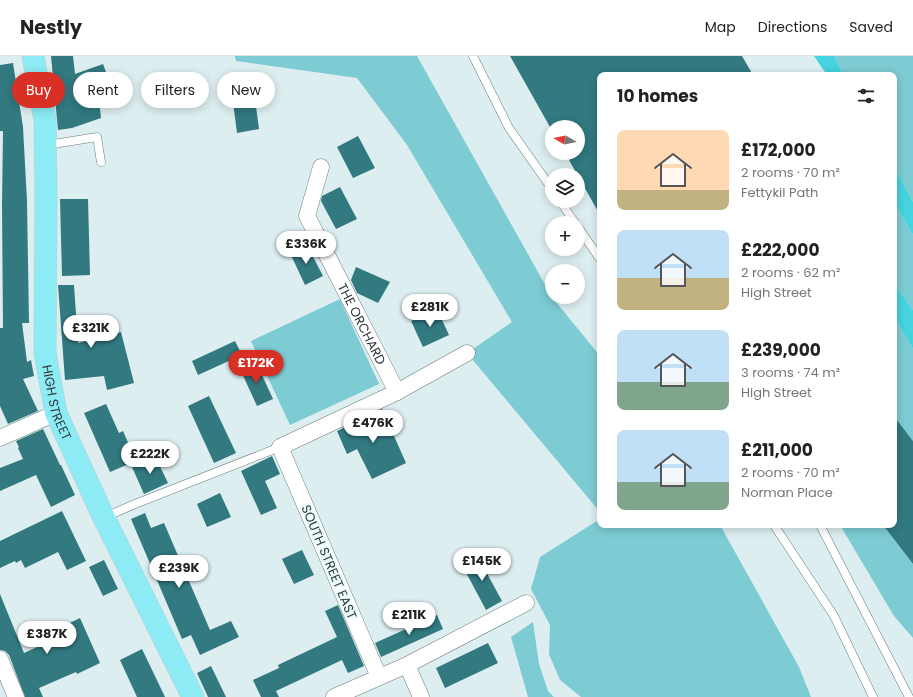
<!DOCTYPE html>
<html lang="en">
<head>
<meta charset="utf-8">
<style>
  body { margin:0; font-family:Poppins,sans-serif; background:#f2f2f2; color:#222; height:100vh; display:flex; flex-direction:column; font-size:15px; white-space:nowrap }
  * { box-sizing:border-box; margin:0 }
  p { font-size:13px; color:#767676 }
  .icon { flex:none; width:22px; height:22px; fill:none; stroke:currentColor; stroke-width:2; stroke-linecap:round; stroke-linejoin:round }
  .map { position:relative; flex:1; overflow:hidden }
  .panel { position:absolute; left:597px; top:16px; width:300px; height:456px; display:flex; flex-direction:column; background:#fff; border-radius:8px; box-shadow:0 2px 10px #0003 }
  .panel>* { flex:none }
  .guide { position:absolute; left:12px; top:16px; width:380px; height:36px; display:flex; gap:8px }
  .needle { width:26px; rotate:279deg }
  .tools { position:absolute; left:545px; top:64px; display:grid; gap:8px }
  .tools a { display:grid; place-items:center; width:40px; height:40px; border-radius:50%; background:#fff; box-shadow:0 2px 10px #0003; font-size:20px }
  .price { position:absolute; translate:-50% -34px; padding:0 9px; border-radius:14px; background:#fff; color:#222; font-size:13px; line-height:26px; filter:drop-shadow(0 1px 2px #0008) }
  .price::after { content:''; position:absolute; left:50%; top:24px; width:12px; height:9px; margin-left:-6px; background:inherit; clip-path:polygon(0 0,100% 0,50% 100%) }
  .price.active { background:#d93025; color:#fff }
  ul { padding:0; list-style:none }
  li { display:flex; align-items:center; gap:12px; height:100px; padding:0 20px }
  li span { display:grid; place-items:center; flex:none; width:112px; height:80px; border-radius:8px; color:#555 }
  li>.icon { margin-inline-start:auto }
  span .icon { width:48px; height:48px; fill:#fffc; stroke-width:1 }
  li b { font-size:17px }
  h2 { display:flex; justify-content:space-between; align-items:center; height:48px; padding:0 20px; font-size:17px }
  .pill { padding:0 14px; border-radius:18px; background:#fff; box-shadow:0 2px 10px #0003; font-size:14px; line-height:36px }
  .pill.active { background:#d93025; color:#fff }
  header { display:flex; align-items:center; gap:24px; box-sizing:border-box; height:56px; padding:0 20px; background:#fff; border-bottom:1px solid #e0e0e0 }
  header strong { font-size:19px }
  nav { display:flex; gap:22px; margin-inline-start:auto; font-size:14px }
  .map>svg:first-child { display:block }
  .green { fill:#7dcbd3 }
  .water { fill:#45d3df }
  .building { fill:#327980 }
  .lines { fill:none; stroke-linecap:round; stroke-linejoin:round }
  .service-casing { stroke:#6c7b7c; stroke-width:9 }
  .minor-casing { stroke:#6c7b7c; stroke-width:17 }
  .primary-casing { stroke:#c9cbcb; stroke-width:23 }
  .service { stroke:#fff; stroke-width:8 }
  .minor { stroke:#fff; stroke-width:16 }
  .primary { stroke:#8cebf4; stroke-width:22 }
  .labels { text-anchor:middle; dominant-baseline:central; stroke-width:4; stroke-linejoin:round; paint-order:stroke }
  .street-label { font-size:13px; fill:#303737; stroke:#ebfcfd }
</style>
</head>
<body>
<header>
<strong>Nestly</strong>
<nav><a>Map</a><a>Directions</a><a>Saved</a></nav>
</header>
<div class="map">
<svg width="913" height="641" viewBox="0 0 913 641">
  <rect width="100%" height="100%" fill="#ddeef0"/>
  <path class="green" d="M235 0H417L552 241 600 300V456L467 297 512 266 407 89 357 22 236 5Z
    M834 0H913V146L894 110V19H844Z
    M894 145 913 179V254L894 228Z
    M340 243 379 328 290 369 251 285Z
    M894 261 913 293V385L894 360Z
    M600 463V469H720L799 611 811 641H581L560 624 549 598 550 569 531 533 540 501Z
    M840 469H883L913 508V582L894 560Z
    M533 566 539 608 548 635 554 641H528L511 581Z"/>
  <path class="water" d="M814 0H834L844 19H827Z
    M894 110 913 146V179L894 145Z
    M894 228 913 254V293L894 261Z"/>
  <path class="building" d="M51 0H73L75 18 103 8 109 24 99 27 103 43 99 44 101 62 72 72 58 74Z
    M510 0H742L753 19H600V159L565 97H578V71H550Z
    M13 7 23 71 27 145 29 267H22L27 306 31 304 34 320 23 323 38 355 8 368 0 350V272H3L2 149 3 75H0V9Z
    M255 43 259 73 237 77 233 46Z
    M358 80 375 112 353 122 337 91Z
    M340 131 357 163 336 173 321 145 322 140Z
    M60 143H88L90 219 62 220Z
    M307 189 323 220 305 229 290 197Z
    M356 211 390 226 378 247 357 237 351 224Z
    M58 229H74L78 287 121 276 134 327 107 334 104 320 65 324Z
    M437 253 449 279 423 291 411 265Z
    M235 285 242 299 198 319 192 305Z
    M256 306 273 343 257 350 240 313Z
    M209 340 236 397 214 407 188 350Z
    M106 348 119 377 123 375 136 405 110 416 84 357Z
    M382 353 406 407 372 423 357 393 347 398 337 375Z
    M894 360 913 385V508L883 469H894Z
    M43 373 60 409H61L75 439 51 451 36 419 0 435V412L23 403 18 392 19 391 16 385Z
    M155 400 168 427 144 438 132 411Z
    M272 400 280 418 265 425 277 452 261 459 241 415Z
    M220 437 231 461 207 471 197 448Z
    M62 455 86 505 67 514 58 496 25 512 21 504 16 507 15 505 0 512V485Z
    M145 457 151 472 164 467 210 574 231 565 239 581 200 599 191 579 182 583 131 463Z
    M302 494 314 519 294 528 282 503Z
    M477 499 502 545 486 554 461 507Z
    M104 504 118 533 103 540 89 511Z
    M0 538 24 597 60 581 57 573 80 562 100 607 77 618 76 616 39 632 43 641H25L9 599 5 595 0 594Z
    M338 549 364 610 348 617 342 604 276 635 279 641H261L253 624 279 612 278 609 337 581 325 555Z
    M437 559 443 573 381 601 375 587Z
    M488 587 498 607 445 632 436 612Z
    M142 593 165 641H137L120 604Z
    M211 610 226 641H208L197 617Z"/>
  <g class="lines">
    <defs>
      <path id="service" d="M473 0 509 72 552 133
        M47 89 97 81 101 106
        M560 145 575 167
        M578 171 600 203
        M105 461 135 448 280 391
        M774 469 834 560 873 641
        M820 469 909 641"/>
      <g id="minor">
        <path id="s1" d="M321 111 307 160 397 336"/>
        <path d="M0 382 56 357"/>
        <path d="M0 603 16 641"/>
        <path d="M407 609 421 641"/>
        <path d="M379 621 280 391 397 336 467 297"/>
        <path d="M334 641 407 609 526 547"/>
      </g>
      <g id="primary">
        <path id="s2" d="M33 0 45 64 46 139 45 297 56 357 104 462 193 641"/>
      </g>
    </defs>
    <use href="#service" class="service-casing"/>
    <use href="#minor" class="minor-casing"/>
    <use href="#primary" class="primary-casing"/>
    <use href="#service" class="service"/>
    <use href="#minor" class="minor"/>
    <use href="#primary" class="primary"/>
  </g>
  <g class="labels">
    <g class="street-label">
      <text stroke="none"><textPath href="#s1" startOffset="172">THE ORCHARD</textPath></text>
      <text stroke="none"><textPath href="#s2" startOffset="349">HIGH STREET</textPath></text>
      <text transform="translate(329 506) rotate(67)">SOUTH STREET EAST</text>
    </g>
  </g>
</svg>
<div class="tools">
<a><svg class="needle" viewBox="-14 -14 28 28"><path d="M0-13l5 13h-10z" fill="#e53935"/><path d="M0 13l5-13h-10z" fill="#767676"/></svg></a>
<a><svg class="icon" aria-label="layers" viewBox="0 0 24 24"><path d="M12 4l9 5-9 5-9-5zM3 14l9 5 9-5"/></svg></a>
<a>+</a>
<a>−</a>
</div>
<b class="price" style="left:306px;top:209px">£336K</b>
<b class="price" style="left:430px;top:272px">£281K</b>
<b class="price" style="left:91px;top:293px">£321K</b>
<b class="price active" style="left:256px;top:328px">£172K</b>
<b class="price" style="left:373px;top:388px">£476K</b>
<b class="price" style="left:150px;top:419px">£222K</b>
<b class="price" style="left:482px;top:526px">£145K</b>
<b class="price" style="left:179px;top:533px">£239K</b>
<b class="price" style="left:409px;top:580px">£211K</b>
<b class="price" style="left:47px;top:599px">£387K</b>
<div class="guide">
<a class="pill active">Buy</a>
<a class="pill">Rent</a>
<a class="pill">Filters</a>
<a class="pill">New</a>
</div>
<section class="panel">
<h2>10 homes<svg class="icon" aria-label="filters" viewBox="0 0 24 24"><path d="M4 7h16M4 17h16"/><circle cx="9" cy="7" r="2"/><circle cx="15" cy="17" r="2"/></svg></h2>
<ul>
<li><span style="background:linear-gradient(#ffd9b3 75%,#c2b280 0)"><svg class="icon" aria-label="home" viewBox="0 0 24 24"><path d="M3 11l9-7 9 7M6 9v11h12V9"/></svg></span><div><b>£172,000</b><p>2 rooms · 70 m²</p><p>Fettykil Path</p></div></li>
<li><span style="background:linear-gradient(#bfe0f5 60%,#c2b280 0)"><svg class="icon" aria-label="home" viewBox="0 0 24 24"><path d="M3 11l9-7 9 7M6 9v11h12V9"/></svg></span><div><b>£222,000</b><p>2 rooms · 62 m²</p><p>High Street</p></div></li>
<li><span style="background:linear-gradient(#bfe0f5 65%,#7fa58c 0)"><svg class="icon" aria-label="home" viewBox="0 0 24 24"><path d="M3 11l9-7 9 7M6 9v11h12V9"/></svg></span><div><b>£239,000</b><p>3 rooms · 74 m²</p><p>High Street</p></div></li>
<li><span style="background:linear-gradient(#bfe0f5 65%,#7fa58c 0)"><svg class="icon" aria-label="home" viewBox="0 0 24 24"><path d="M3 11l9-7 9 7M6 9v11h12V9"/></svg></span><div><b>£211,000</b><p>2 rooms · 70 m²</p><p>Norman Place</p></div></li>
</ul>
</section>
</div>
</body>
</html>
